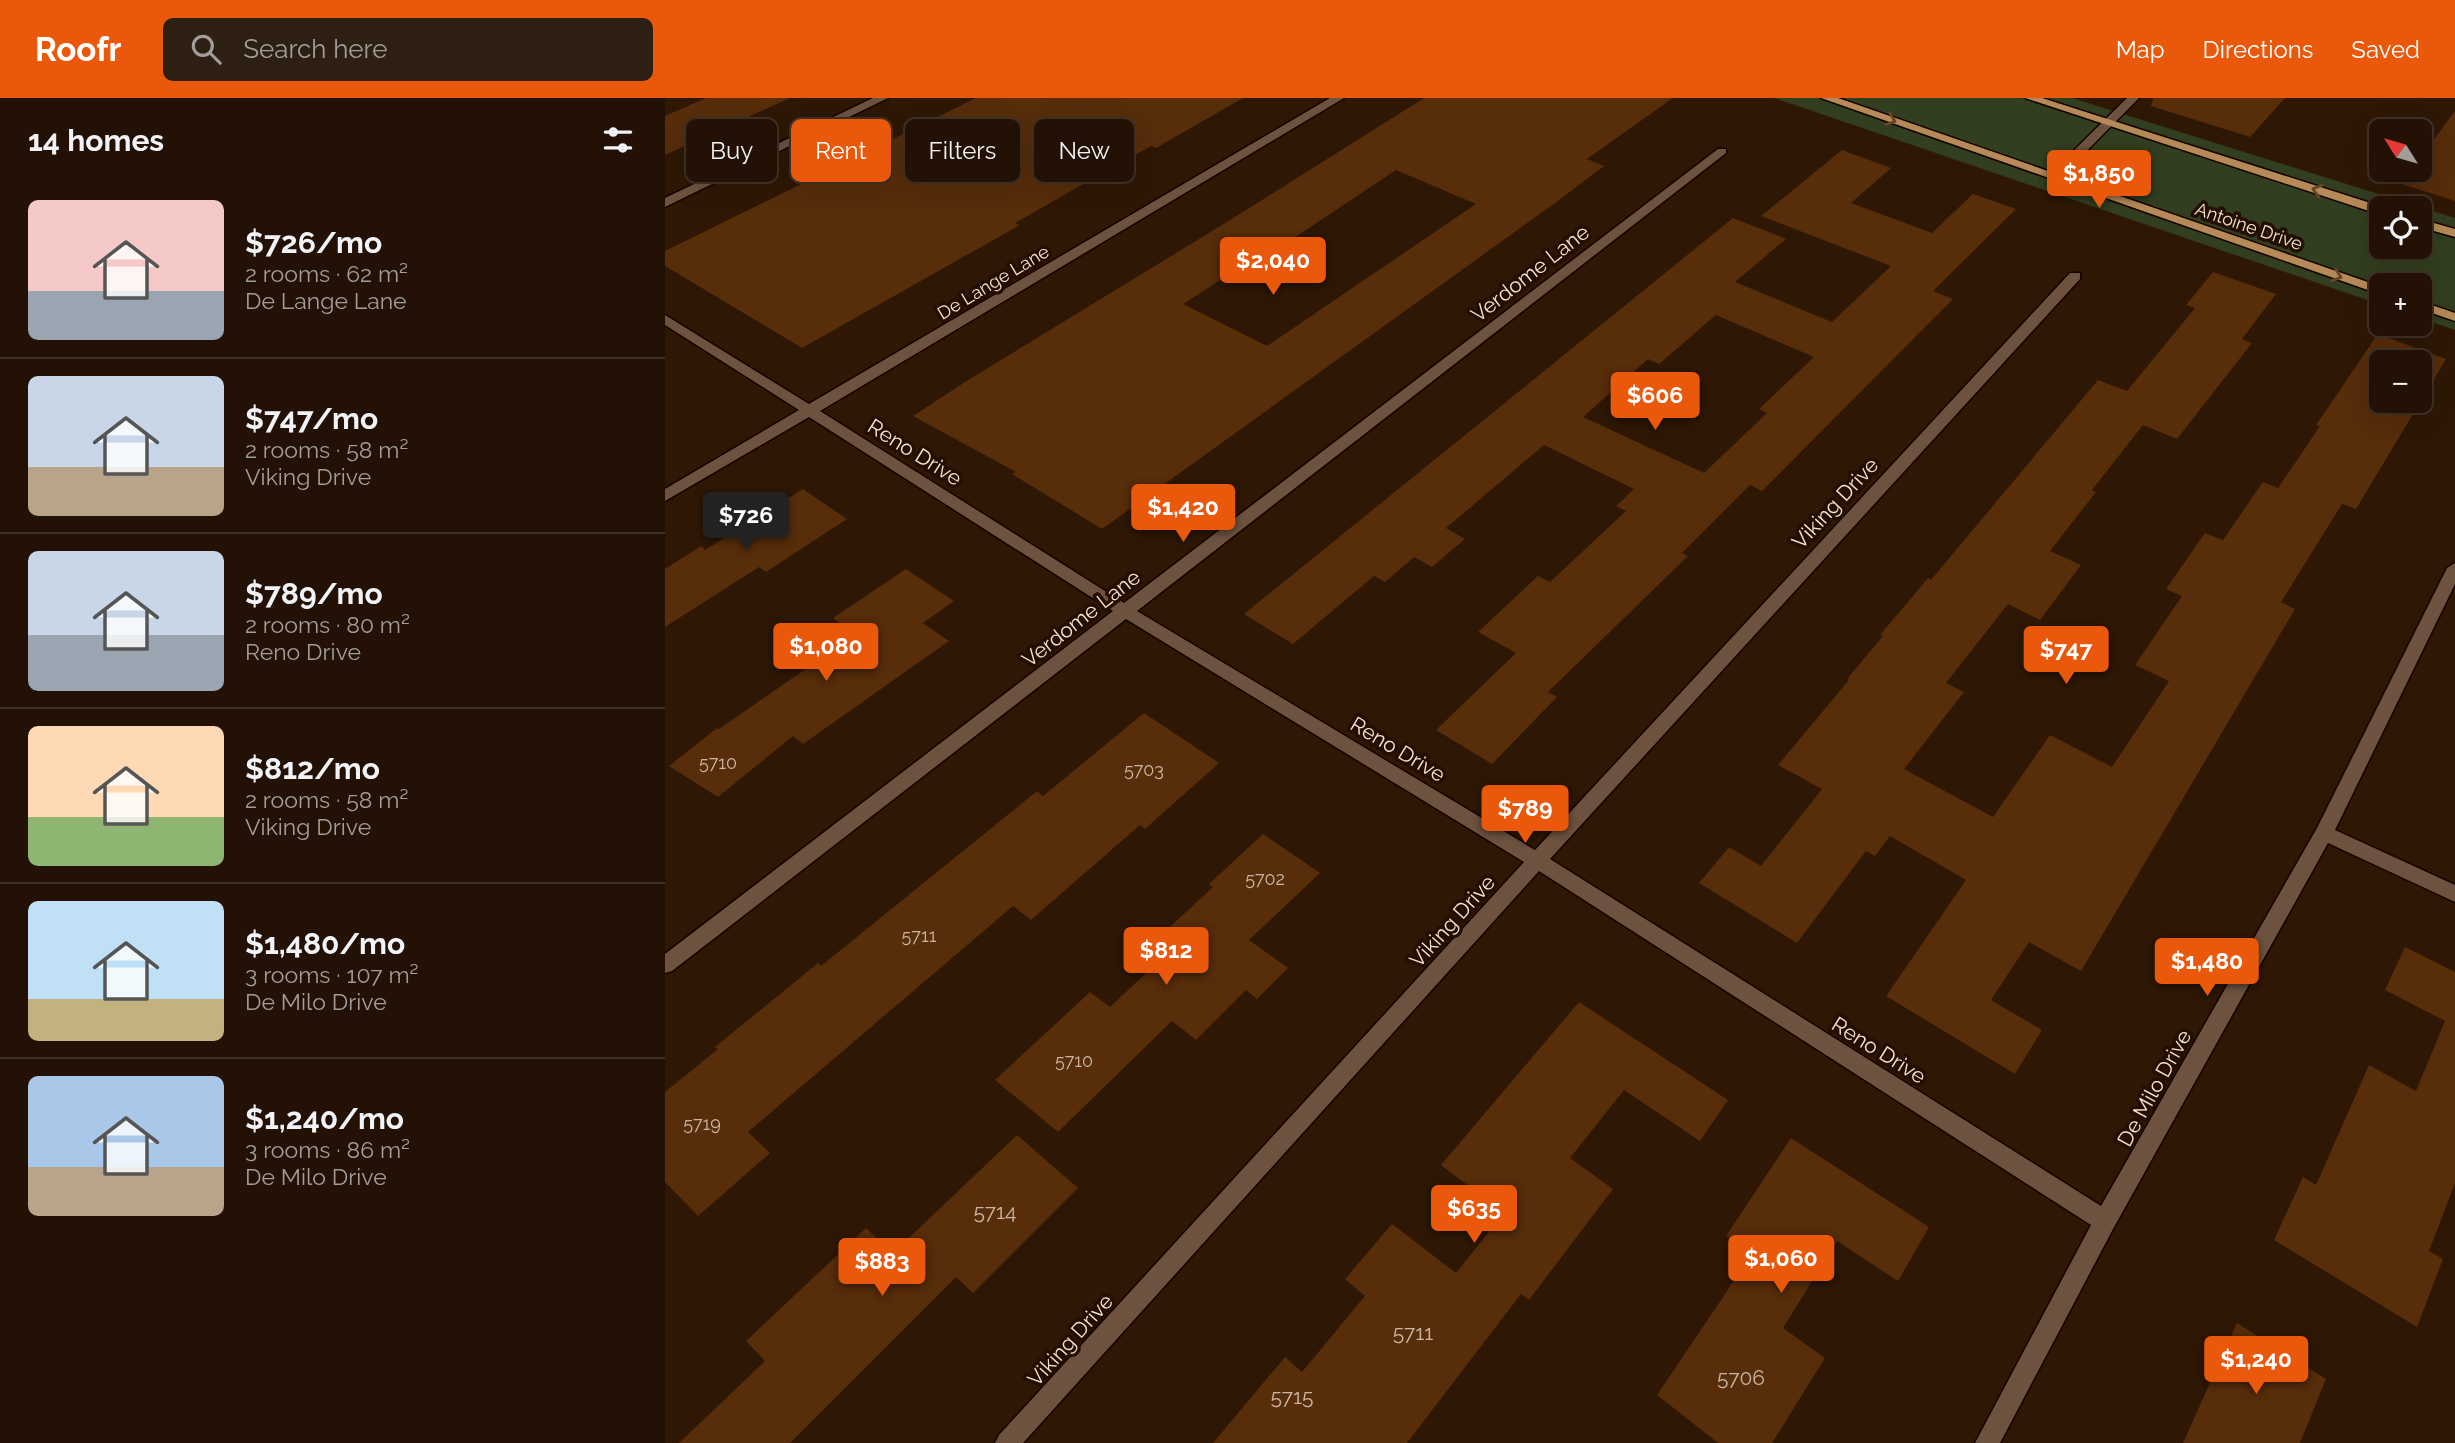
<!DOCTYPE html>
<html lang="en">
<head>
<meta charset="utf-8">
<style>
  body { margin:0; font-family:Raleway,sans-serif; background:#2e1f13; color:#f1f3f6; height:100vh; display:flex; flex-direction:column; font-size:26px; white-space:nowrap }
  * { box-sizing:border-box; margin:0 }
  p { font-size:23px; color:#a29d9a }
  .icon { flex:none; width:38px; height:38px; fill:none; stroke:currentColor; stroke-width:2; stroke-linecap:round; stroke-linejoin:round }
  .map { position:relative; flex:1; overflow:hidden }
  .sheet { display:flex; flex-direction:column; background:#221104; width:665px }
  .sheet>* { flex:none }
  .hud { position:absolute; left:21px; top:21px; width:665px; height:63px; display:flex; gap:14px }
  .needle { width:46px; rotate:307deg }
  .tools { position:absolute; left:1704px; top:21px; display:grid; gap:14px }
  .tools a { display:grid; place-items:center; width:63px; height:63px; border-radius:10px; background:#221104; box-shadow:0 7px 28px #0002,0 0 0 2px #3f3126; font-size:35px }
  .price { position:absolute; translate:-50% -60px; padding:0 16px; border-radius:7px; background:#ea580c; color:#fff; font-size:23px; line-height:46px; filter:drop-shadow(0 2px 4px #0008) }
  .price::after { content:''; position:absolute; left:50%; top:42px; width:21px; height:16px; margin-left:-10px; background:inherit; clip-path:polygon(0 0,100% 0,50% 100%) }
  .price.selected { background:#222; color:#fff }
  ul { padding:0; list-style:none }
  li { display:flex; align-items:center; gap:21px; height:175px; padding:0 28px }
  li+li { border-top:2px solid #3f3126 }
  li span { display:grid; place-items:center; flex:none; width:196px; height:140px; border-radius:10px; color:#555 }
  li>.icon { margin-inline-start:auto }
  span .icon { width:84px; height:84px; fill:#fffc; stroke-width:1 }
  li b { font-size:30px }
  h2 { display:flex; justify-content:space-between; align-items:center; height:84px; padding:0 28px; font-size:30px }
  .tag { padding:0 24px; border-radius:10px; background:#221104; box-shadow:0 7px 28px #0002,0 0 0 2px #3f3126; font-size:24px; line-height:63px }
  .tag.selected { background:#ea580c; color:#fff }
  header { display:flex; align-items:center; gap:42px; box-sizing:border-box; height:98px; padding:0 35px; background:#ea580c; color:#fff }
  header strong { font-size:33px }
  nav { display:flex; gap:38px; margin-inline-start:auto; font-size:24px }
  .search { width:490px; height:63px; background:#2e1f13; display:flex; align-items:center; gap:18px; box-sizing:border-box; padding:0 24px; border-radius:10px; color:#a29d9a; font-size:26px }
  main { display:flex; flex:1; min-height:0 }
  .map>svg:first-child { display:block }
  .green { fill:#323e20; fill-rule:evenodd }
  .building { fill:#572d0a; fill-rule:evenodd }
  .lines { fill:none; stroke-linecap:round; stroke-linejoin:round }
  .minor-casing { stroke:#150300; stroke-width:3 }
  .major-casing { stroke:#150300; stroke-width:3 }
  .minor { fill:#6d523f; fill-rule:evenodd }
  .major { fill:#b58a58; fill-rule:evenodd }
  .oneway { stroke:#654628 }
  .labels { text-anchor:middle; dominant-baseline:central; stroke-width:7; stroke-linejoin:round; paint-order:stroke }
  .far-street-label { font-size:18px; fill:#f2e2d6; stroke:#240e00 }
  .number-label { font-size:18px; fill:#cbb5a3 }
  .street-label { font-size:21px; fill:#f2e2d6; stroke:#240e00 }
  .near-number-label { font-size:21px; fill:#cbb5a3 }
</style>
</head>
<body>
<header>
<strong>Roofr</strong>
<div class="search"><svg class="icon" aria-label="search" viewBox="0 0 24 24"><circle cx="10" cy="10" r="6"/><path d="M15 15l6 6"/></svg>Search here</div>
<nav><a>Map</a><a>Directions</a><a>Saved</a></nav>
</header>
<main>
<section class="sheet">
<h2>14 homes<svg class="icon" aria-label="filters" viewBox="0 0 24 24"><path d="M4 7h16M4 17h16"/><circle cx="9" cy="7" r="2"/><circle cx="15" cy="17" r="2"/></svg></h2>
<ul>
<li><span style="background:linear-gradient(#f6c9c9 65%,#9aa5b1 0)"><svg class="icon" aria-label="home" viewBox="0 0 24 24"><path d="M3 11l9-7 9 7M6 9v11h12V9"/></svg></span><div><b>$726/mo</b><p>2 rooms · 62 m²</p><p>De Lange Lane</p></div></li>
<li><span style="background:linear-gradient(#c9d6e8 65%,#b9a48a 0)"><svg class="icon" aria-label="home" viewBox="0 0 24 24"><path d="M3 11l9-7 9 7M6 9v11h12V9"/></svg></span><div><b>$747/mo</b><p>2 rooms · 58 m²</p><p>Viking Drive</p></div></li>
<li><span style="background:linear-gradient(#c9d6e8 60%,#9aa5b1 0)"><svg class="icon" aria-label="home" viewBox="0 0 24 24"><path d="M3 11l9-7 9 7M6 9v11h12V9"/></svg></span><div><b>$789/mo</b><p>2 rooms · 80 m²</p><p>Reno Drive</p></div></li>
<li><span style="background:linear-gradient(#ffd9b3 65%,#8fb573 0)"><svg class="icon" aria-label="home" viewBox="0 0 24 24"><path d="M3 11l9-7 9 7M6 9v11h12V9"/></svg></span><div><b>$812/mo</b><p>2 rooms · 58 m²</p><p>Viking Drive</p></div></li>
<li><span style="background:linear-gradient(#bfe0f5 70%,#c2b280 0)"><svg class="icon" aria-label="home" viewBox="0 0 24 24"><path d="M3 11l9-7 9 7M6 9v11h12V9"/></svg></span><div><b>$1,480/mo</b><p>3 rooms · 107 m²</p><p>De Milo Drive</p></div></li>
<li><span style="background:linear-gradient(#a9c7e8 65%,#b9a48a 0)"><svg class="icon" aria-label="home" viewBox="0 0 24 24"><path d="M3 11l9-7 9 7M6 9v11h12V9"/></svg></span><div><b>$1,240/mo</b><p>3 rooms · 86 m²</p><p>De Milo Drive</p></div></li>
</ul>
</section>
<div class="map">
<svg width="1790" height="1345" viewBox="0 0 1790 1345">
  <rect width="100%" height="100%" fill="#2e1705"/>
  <path class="green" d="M1109 0H1407L1790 120V232L1755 220V187H1717V207ZM1717 110H1755V149H1717Z"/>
  <path class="building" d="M41 0H125L0 57V18Z
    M311 0H578L491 50 486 48 413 89 350 125 355 127 137 250 0 168V153Z
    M759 0H1008L922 61 939 68 890 105 437 431 347 376 351 374 248 318 300 284 570 119ZM731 72 811 106 602 248 518 206 591 159 596 162Z
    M1488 0H1620L1585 39 1486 8Z
    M1790 13V103L1737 86 1747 72H1755V60Z
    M1177 52 1226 70 1186 105 1267 135 1308 96 1351 111 1268 193 1288 201 1097 393 1085 387 1017 455 1023 458 883 594 892 599 827 666 771 632 851 555 813 534 873 478 885 484 961 413 951 408 969 391 879 347 781 430 800 441 767 469 749 459 720 484 709 478 628 546 579 516 1068 120 1121 141 1070 184 1167 224 1226 168 1096 118ZM1051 217 1149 259 1094 311 1102 315 1039 375 918 319 983 261 994 266Z
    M1548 174 1611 196 1577 241 1587 245 1512 341 1478 327 1427 392 1431 394 1385 453 1416 467 1375 522 1343 506 1281 585 1299 594 1239 671 1328 719 1385 637 1447 669 1504 583 1470 567 1517 498 1501 491 1540 435 1558 442 1598 384 1613 390 1655 328 1651 327 1713 236 1781 261 1691 411 1677 406 1616 504 1630 511 1416 873 1364 844 1326 902 1377 932 1350 976 1221 898 1301 782 1225 738 1210 758 1201 753 1132 845 1034 785 1064 749 1096 768 1157 691 1113 667 1184 582 1182 581 1218 538 1215 537 1263 480 1266 482 1433 282 1462 293 1530 210 1521 207ZM1717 264H1755V303H1717Z
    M138 391 182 421 101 474 94 469 0 529V471L36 448 40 452Z
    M241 471 289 503 258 525 284 543 138 646 128 638 53 699 4 668 52 630 54 631 191 536 168 520Z
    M479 615 554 665 480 731 475 727 366 822 348 808 83 1034 105 1055 33 1118 0 1084V994L53 951 50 949 153 865 156 868 372 693 378 698Z
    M598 736 655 775 584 842 623 870 592 901 581 892 531 942 507 923 393 1034 330 982 425 894 445 909 497 860 483 849 548 789 544 786Z
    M1740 849 1790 874V1085L1764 1153 1778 1161 1752 1229 1609 1142 1638 1079 1651 1087 1704 967 1751 993 1780 923 1720 892Z
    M914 904 1063 1002 1035 1043 959 992 905 1060 948 1091 864 1202 856 1196 742 1345H548L620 1259 637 1274 700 1198 680 1181 727 1126 791 1175 839 1115 776 1067Z
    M352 1037 413 1090 308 1195 291 1179 125 1345H14L100 1263 81 1243 201 1130 228 1155Z
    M1126 1040 1264 1129 1233 1183 1172 1143 1118 1230 1160 1260 1107 1345H1053L992 1297 1087 1156 1061 1138Z
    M1572 1225 1661 1281 1635 1345H1518Z"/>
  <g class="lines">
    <defs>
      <path id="minor" d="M208 0H223L0 109V100Z
        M665 0H679L155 313 459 505 1053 51H1061V55L472 513 870 752 1405 175H1415V181L885 761 1436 1108 1652 730 1782 470 1790 465V486L1670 732 1790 787V804L1663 745 1448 1131 1335 1345H1310L1426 1127 874 773 358 1345H330L334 1337 859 764 461 521 7 873 0 875V856L448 513 144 319 0 403V391L134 312 0 227V217L144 306Z
        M1462 0H1474L1393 82H1385V76Z"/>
      <path id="major" d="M1156 0H1173L1717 189V197Z
        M1360 0H1377L1721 110H1717V117L1713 116Z
        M1755 121 1790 131V139L1755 129Z
        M1755 203 1790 215V223L1755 211Z"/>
    </defs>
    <use href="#minor" class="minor-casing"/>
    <use href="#major" class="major-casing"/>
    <use href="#minor" class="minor"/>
    <use href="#major" class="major"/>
  </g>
  <defs><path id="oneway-chevron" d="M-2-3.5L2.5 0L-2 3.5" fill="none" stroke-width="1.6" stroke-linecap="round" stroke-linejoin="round" transform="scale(1.75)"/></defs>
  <g class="oneway">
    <use href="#oneway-chevron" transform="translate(1226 22) rotate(19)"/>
    <use href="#oneway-chevron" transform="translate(1652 92) rotate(-163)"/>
    <use href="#oneway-chevron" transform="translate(1672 178) rotate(19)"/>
  </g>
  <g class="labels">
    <g class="far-street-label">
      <text transform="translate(1584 128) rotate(19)">Antoine Drive</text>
      <text transform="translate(328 184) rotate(-31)">De Lange Lane</text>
    </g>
    <g class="number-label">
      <text x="53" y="664">5710</text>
      <text x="479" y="671">5703</text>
      <text x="600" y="780">5702</text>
      <text x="254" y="837">5711</text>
      <text x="409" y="962">5710</text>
      <text x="37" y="1025">5719</text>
    </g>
    <g class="street-label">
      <text transform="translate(865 175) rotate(-38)">Verdome Lane</text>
      <text transform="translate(250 354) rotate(32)">Reno Drive</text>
      <text transform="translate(1170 405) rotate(-47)">Viking Drive</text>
      <text transform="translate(416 520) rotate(-38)">Verdome Lane</text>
      <text transform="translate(733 651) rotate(31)">Reno Drive</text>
      <text transform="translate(787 823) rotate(-48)">Viking Drive</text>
      <text transform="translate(1214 952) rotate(32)">Reno Drive</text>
      <text transform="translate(1489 990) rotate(-61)">De Milo Drive</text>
      <text transform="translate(405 1242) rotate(-48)">Viking Drive</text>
    </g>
    <g class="near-number-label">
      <text x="330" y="1113">5714</text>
      <text x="748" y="1234">5711</text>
      <text x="1076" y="1279">5706</text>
      <text x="627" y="1298">5715</text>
    </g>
  </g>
</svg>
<div class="tools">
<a><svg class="needle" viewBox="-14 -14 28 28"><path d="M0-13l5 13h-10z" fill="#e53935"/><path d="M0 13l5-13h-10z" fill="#a29d9a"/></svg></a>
<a><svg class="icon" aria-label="locate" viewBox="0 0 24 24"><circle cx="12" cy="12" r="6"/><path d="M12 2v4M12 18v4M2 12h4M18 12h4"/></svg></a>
<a>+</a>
<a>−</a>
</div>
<b class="price" style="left:1434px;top:112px">$1,850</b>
<b class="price" style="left:608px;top:199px">$2,040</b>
<b class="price" style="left:990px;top:334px">$606</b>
<b class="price" style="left:518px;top:446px">$1,420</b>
<b class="price selected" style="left:81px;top:454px">$726</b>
<b class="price" style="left:161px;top:585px">$1,080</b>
<b class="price" style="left:1401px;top:588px">$747</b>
<b class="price" style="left:860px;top:747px">$789</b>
<b class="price" style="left:501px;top:889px">$812</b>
<b class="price" style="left:1542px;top:900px">$1,480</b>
<b class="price" style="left:809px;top:1147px">$635</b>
<b class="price" style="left:1116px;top:1197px">$1,060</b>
<b class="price" style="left:217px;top:1200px">$883</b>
<b class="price" style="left:1591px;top:1298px">$1,240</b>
<div class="hud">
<a class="tag">Buy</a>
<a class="tag selected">Rent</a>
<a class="tag">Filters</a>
<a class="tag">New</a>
</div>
</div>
</main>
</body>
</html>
